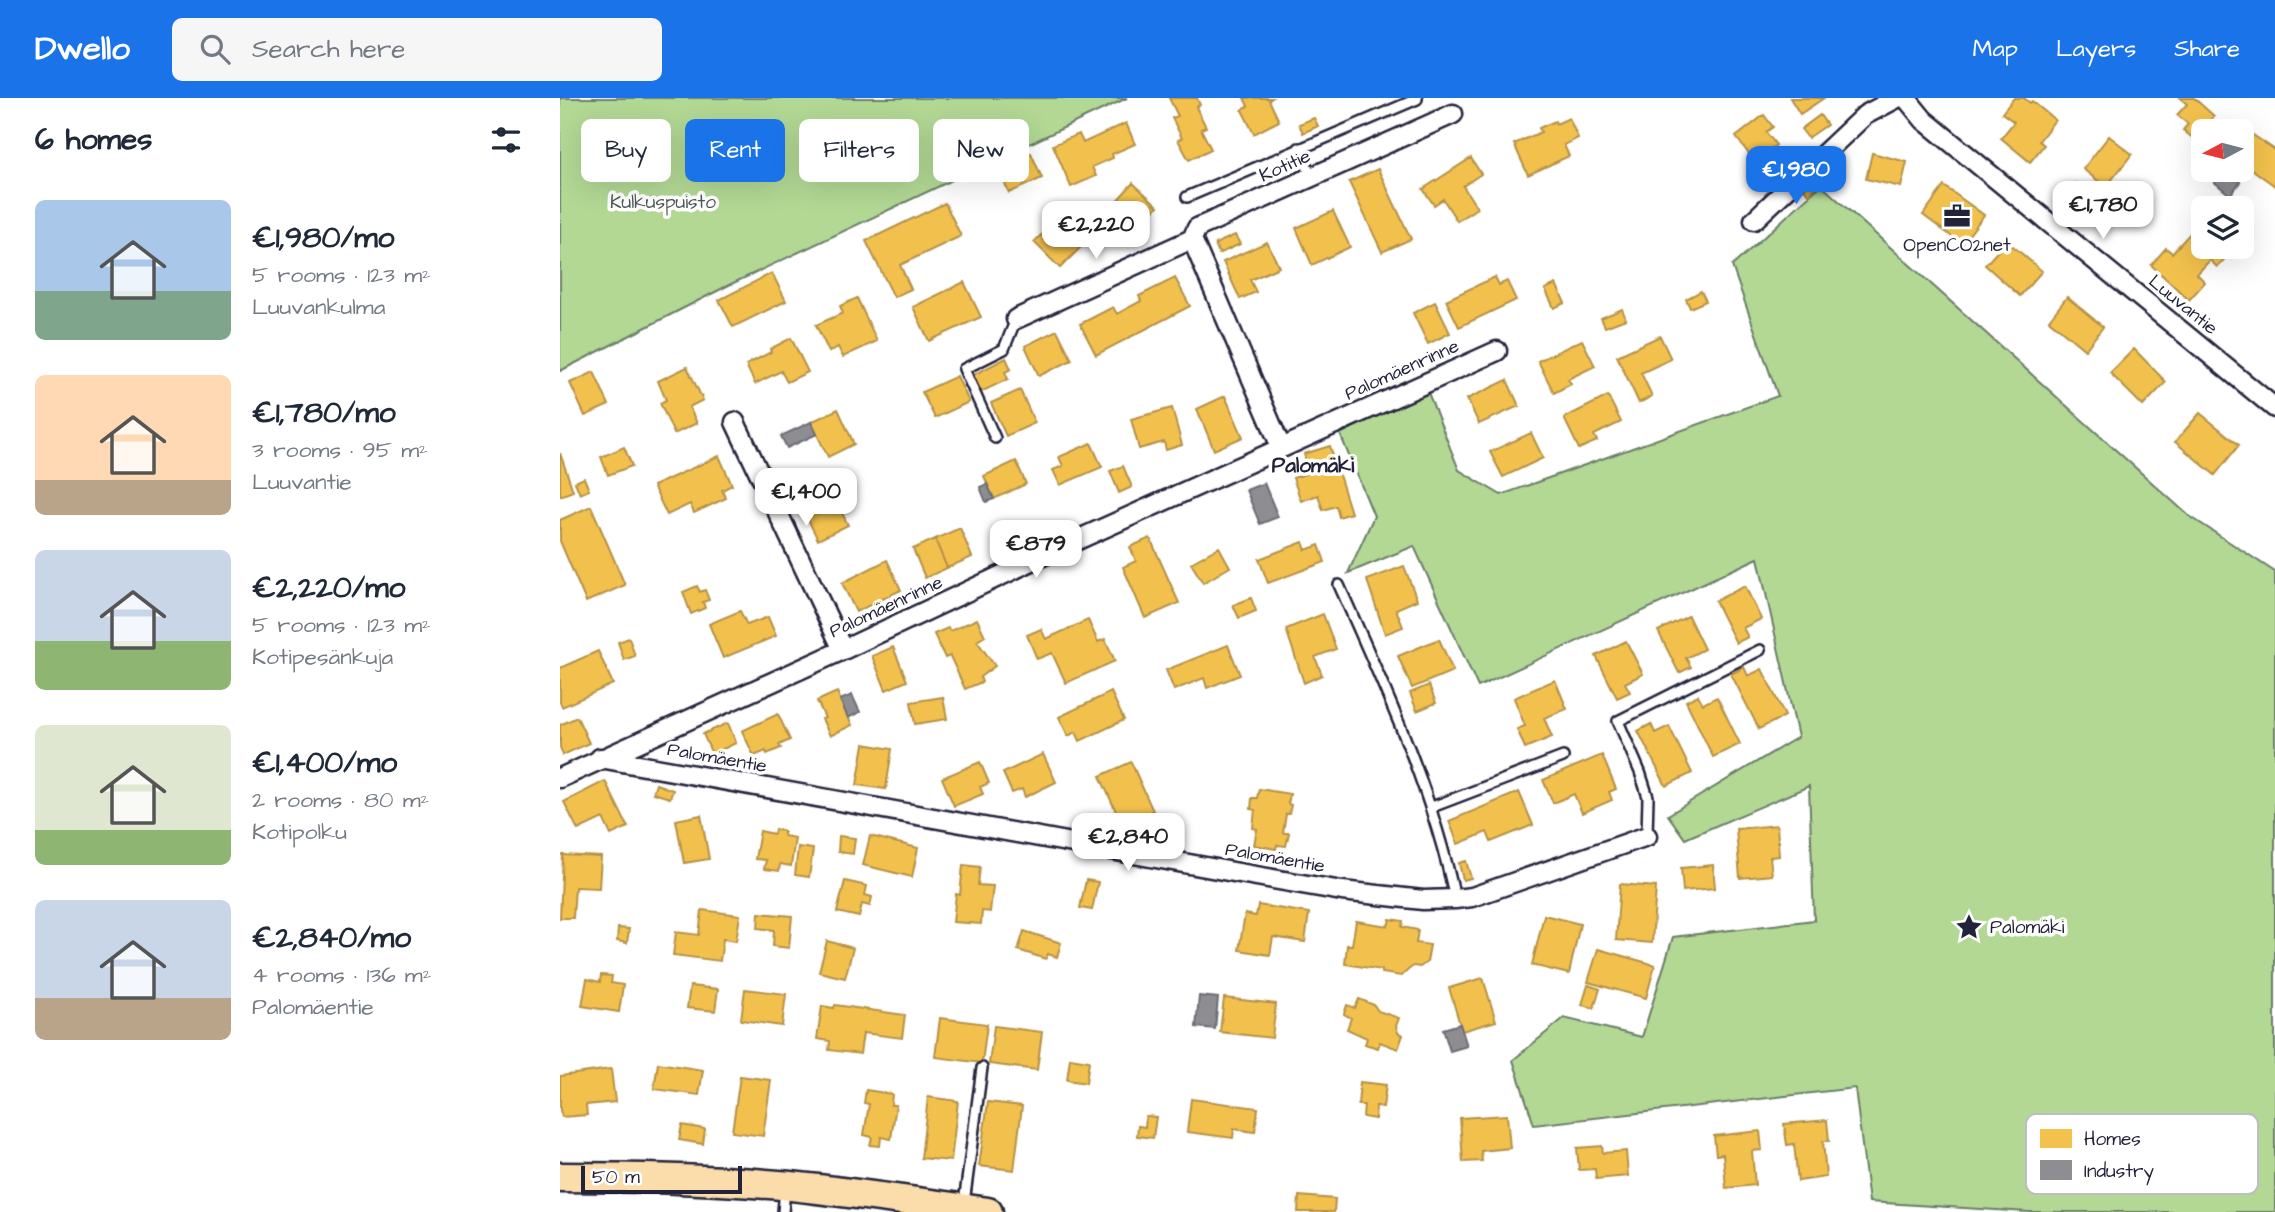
<!DOCTYPE html>
<html lang="en">
<head>
<meta charset="utf-8">
<style>
  body { margin:0; font-family:"Architects Daughter",sans-serif; background:#f6f6f7; color:#1f2937; height:100vh; display:flex; flex-direction:column; font-size:26px; white-space:nowrap }
  * { box-sizing:border-box; margin:0 }
  p { font-size:23px; color:#747a83 }
  .icon { flex:none; width:38px; height:38px; fill:none; stroke:currentColor; stroke-width:2; stroke-linecap:round; stroke-linejoin:round }
  .map { position:relative; flex:1; overflow:hidden }
  .panel { display:flex; flex-direction:column; background:#fff; width:560px }
  .panel>* { flex:none }
  .banner { position:absolute; left:21px; top:21px; width:665px; height:63px; display:flex; gap:14px }
  .needle { width:46px; rotate:263deg }
  .buttons { position:absolute; left:1631px; top:21px; display:grid; gap:14px }
  .buttons a { display:grid; place-items:center; width:63px; height:63px; border-radius:10px; background:#fff; box-shadow:0 7px 28px #0002; font-size:35px }
  .scale { position:absolute; left:21px; bottom:18px; width:161px; box-sizing:border-box; padding-left:7px; border:4px solid #22223b; border-top:0; font-size:19px; line-height:24px; white-space:nowrap; color:#22223b; -webkit-text-stroke:5px #fff; paint-order:stroke }
  .price { position:absolute; translate:-50% -60px; padding:0 16px; border-radius:14px; background:#fff; color:#222; font-size:23px; line-height:46px; filter:drop-shadow(0 2px 4px #0008) }
  .price::after { content:''; position:absolute; left:50%; top:42px; width:21px; height:16px; margin-left:-10px; background:inherit; clip-path:polygon(0 0,100% 0,50% 100%) }
  .price.current { background:#1a73e8; color:#fff }
  ul { padding:0; list-style:none }
  li { display:flex; align-items:center; gap:21px; height:175px; padding:0 35px }
  li span { display:grid; place-items:center; flex:none; width:196px; height:140px; border-radius:10px; color:#555 }
  li>.icon { margin-inline-start:auto }
  span .icon { width:84px; height:84px; fill:#fffc; stroke-width:1 }
  li b { font-size:30px }
  h2 { display:flex; justify-content:space-between; align-items:center; height:84px; padding:0 35px; font-size:30px }
  .pill { padding:0 24px; border-radius:10px; background:#fff; box-shadow:0 7px 28px #0002; font-size:24px; line-height:63px }
  .pill.current { background:#1a73e8; color:#fff }
  header { display:flex; align-items:center; gap:42px; box-sizing:border-box; height:98px; padding:0 35px; background:#1a73e8; color:#fff }
  header strong { font-size:33px }
  nav { display:flex; gap:38px; margin-inline-start:auto; font-size:24px }
  .search { width:490px; height:63px; background:#f6f6f7; display:flex; align-items:center; gap:18px; box-sizing:border-box; padding:0 24px; border-radius:10px; color:#747a83; font-size:26px }
  main { display:flex; flex:1; min-height:0 }
  .map>svg:first-child { display:block }
  .green { fill:#b2d894; stroke:#6a7d68; stroke-width:2 }
  .homes { fill:#f2c14e; stroke:#b49148; stroke-width:2 }
  .industry { fill:#8d8d92; stroke:#6d6d78; stroke-width:2 }
  .lines { fill:none; stroke-linecap:round; stroke-linejoin:round }
  .service-casing { stroke:#22223b; stroke-width:14 }
  .minor-casing { stroke:#22223b; stroke-width:23 }
  .primary-casing { stroke:#22223b; stroke-width:33 }
  .service { stroke:#fff; stroke-width:9 }
  .minor { stroke:#fff; stroke-width:18 }
  .primary { stroke:#fbddab; stroke-width:28 }
  .labels { text-anchor:middle; dominant-baseline:central; stroke-width:7; stroke-linejoin:round; paint-order:stroke }
  .street-label { font-size:19px; fill:#22223b; stroke:#fff }
  .park-label { font-size:19px; fill:#4d5956; stroke:#fff }
  .poi-label { font-size:19px; fill:#22223b; stroke:#fff }
  .neighbourhood-label { font-size:21px; font-weight:bold; fill:#22223b; stroke:#fff }
  .key { fill:#fff; stroke:#bdbdc4; stroke-width:2 }
  .key-label { font-size:19px; fill:#22223b }
</style>
</head>
<body>
<header>
<strong>Dwello</strong>
<div class="search"><svg class="icon" aria-label="search" viewBox="0 0 24 24"><circle cx="10" cy="10" r="6"/><path d="M15 15l6 6"/></svg>Search here</div>
<nav><a>Map</a><a>Layers</a><a>Share</a></nav>
</header>
<main>
<section class="panel">
<h2>6 homes<svg class="icon" aria-label="filters" viewBox="0 0 24 24"><path d="M4 7h16M4 17h16"/><circle cx="9" cy="7" r="2"/><circle cx="15" cy="17" r="2"/></svg></h2>
<ul>
<li><span style="background:linear-gradient(#a9c7e8 65%,#7fa58c 0)"><svg class="icon" aria-label="home" viewBox="0 0 24 24"><path d="M3 11l9-7 9 7M6 9v11h12V9"/></svg></span><div><b>€1,980/mo</b><p>5 rooms · 123 m²</p><p>Luuvankulma</p></div></li>
<li><span style="background:linear-gradient(#ffd9b3 75%,#b9a48a 0)"><svg class="icon" aria-label="home" viewBox="0 0 24 24"><path d="M3 11l9-7 9 7M6 9v11h12V9"/></svg></span><div><b>€1,780/mo</b><p>3 rooms · 95 m²</p><p>Luuvantie</p></div></li>
<li><span style="background:linear-gradient(#c9d6e8 65%,#8fb573 0)"><svg class="icon" aria-label="home" viewBox="0 0 24 24"><path d="M3 11l9-7 9 7M6 9v11h12V9"/></svg></span><div><b>€2,220/mo</b><p>5 rooms · 123 m²</p><p>Kotipesänkuja</p></div></li>
<li><span style="background:linear-gradient(#dfe7d0 75%,#8fb573 0)"><svg class="icon" aria-label="home" viewBox="0 0 24 24"><path d="M3 11l9-7 9 7M6 9v11h12V9"/></svg></span><div><b>€1,400/mo</b><p>2 rooms · 80 m²</p><p>Kotipolku</p></div></li>
<li><span style="background:linear-gradient(#c9d6e8 70%,#b9a48a 0)"><svg class="icon" aria-label="home" viewBox="0 0 24 24"><path d="M3 11l9-7 9 7M6 9v11h12V9"/></svg></span><div><b>€2,840/mo</b><p>4 rooms · 136 m²</p><p>Palomäentie</p></div></li>
</ul>
</section>
<div class="map">
<svg width="1715" height="1114" viewBox="0 0 1715 1114">
  <rect width="100%" height="100%" fill="#fff"/>
  <filter id="ink" filterUnits="userSpaceOnUse"><feTurbulence type="fractalNoise" baseFrequency=".0143" numOctaves="2"/><feDisplacementMap in="SourceGraphic" scale="14" xChannelSelector="R" yChannelSelector="G"/><feConvolveMatrix kernelMatrix="1 2 1 2 8 2 1 2 1" color-interpolation-filters="sRGB"/></filter>
  <g filter="url(#ink)">
    <path class="green" d="M0 0H567L169 187 0 273Z
      M1261 87 1628 417 1715 474V1114H1468L1309 1104 1295 990 974 1027 953 962 1004 920 1082 939 1113 839 1254 822 1249 688 1125 741 1108 717 1238 639 1198 460 918 589 854 448 788 475 814 418 780 336 867 292 899 372 941 397 1218 298 1172 168Z"/>
    <path class="homes" d="M609 0H637L640 7 636 9 646 29 641 31 651 51 629 62 618 42 622 40 612 20 618 18Z
      M684 0H712L709 2 719 23 694 36 682 12 688 8Z
      M1230 0H1264L1240 16Z
      M1454 0H1464L1470 5 1472 3 1495 22 1479 43 1484 47 1470 64 1441 40 1454 24 1442 15Z
      M1620 0H1634L1654 18 1634 41 1623 32 1628 26 1617 17 1627 6Z
      M1204 17 1213 29 1206 34 1216 47 1195 64 1176 39Z
      M1260 17 1267 27 1248 40 1241 31Z
      M754 20 758 28 743 35 739 26Z
      M1009 20 1018 40 1004 47 1009 58 968 77 954 46 981 34 979 30 995 23 996 26Z
      M566 25 575 46 552 56 553 60 532 69 536 78 511 89 493 47 519 36 523 45Z
      M1690 35 1715 52V88L1682 64V47Z
      M1549 38 1572 56 1546 89 1523 71Z
      M471 55 482 80 449 95 438 70Z
      M1312 55 1347 64 1341 89 1306 81Z
      M911 60 921 76 903 88 917 110 897 123 883 101 874 107 863 91Z
      M818 71 851 141 822 154 789 84Z
      M1253 79 1259 86 1249 96 1242 89Z
      M573 85 598 108 568 141 543 118Z
      M1384 88 1424 117 1402 146 1363 117Z
      M385 105 401 138 340 167 351 191 334 199 306 143Z
      M506 113 531 139 500 170 474 144Z
      M773 113 790 149 752 167 736 130Z
      M1643 121V149H1676L1657 169 1650 162 1637 176 1645 184 1629 202 1591 167 1606 150 1612 155Z
      M675 137 680 146 659 156 655 146Z
      M1447 143 1482 173 1460 198 1425 167Z
      M707 144 719 169 690 182 696 194 680 201 663 164Z
      M212 175 226 203 173 229 159 202Z
      M935 179 939 187 947 183 956 202 899 229 886 202Z
      M615 180 630 208 536 257 520 226 553 209 557 216 581 203 579 198Z
      M404 184 421 219 369 243 353 209Z
      M996 186 1005 205 994 210 985 191Z
      M1141 193 1146 203 1130 210 1126 201Z
      M1507 199 1543 229 1525 252 1489 222Z
      M297 200 317 243 283 259 278 249 269 254 256 227 283 215 280 208Z
      M875 204 890 235 868 246 853 215Z
      M1062 211 1066 221 1045 229 1041 220Z
      M497 232 512 262 479 278 465 248Z
      M1100 238 1111 261 1081 275 1092 298 1079 305 1057 258Z
      M231 240 248 274 227 284 221 273 195 286 186 267 211 254 210 251Z
      M1022 242 1035 268 1008 281 1011 286 994 295 978 263Z
      M1574 251 1606 284 1583 308 1550 275Z
      M446 260 451 271 445 274 448 281 421 294 413 277Z
      M127 269 143 302 129 309 137 325 114 336 100 305 106 302 98 283Z
      M34 274 49 307 25 318 10 285Z
      M397 278 409 304 375 320 362 294Z
      M947 282 959 308 919 326 907 301Z
      M460 292 475 325 446 338 431 305Z
      M665 298 683 339 654 352 637 311Z
      M1048 298 1061 324 1034 337 1037 343 1019 351 1004 320Z
      M612 310 622 347 606 352 604 344 579 351 571 321Z
      M278 311 294 346 268 359 251 324Z
      M1640 315 1679 347 1655 377 1615 344Z
      M971 335 983 360 943 379 930 354Z
      M531 345 542 369 500 387 493 372 503 368 499 359Z
      M770 348 791 415 779 419 776 408 763 412 758 397 741 403 733 380 749 375 744 356Z
      M64 349 72 368 48 377 41 359Z
      M0 355 13 393 0 398Z
      M159 358 172 387 162 392 166 400 134 415 130 406 107 417 93 388Z
      M456 363 466 386 434 401 424 378Z
      M563 368 572 389 559 395 550 373Z
      M24 380 29 392 20 396 15 384Z
      M268 387 288 427 258 442 238 401Z
      M31 408 65 487 26 504 0 443V422Z
      M400 430 412 459 387 470 375 441Z
      M590 440 619 505 585 520 563 469 576 463 570 449Z
      M375 441 387 470 365 480 353 451Z
      M743 444 746 452 759 447 765 464 708 485 699 461Z
      M659 449 670 469 643 485 631 465Z
      M327 462 341 492 296 514 282 485Z
      M844 468 857 502 836 511 843 529 825 536 807 482Z
      M137 488 140 494 145 492 149 502 143 504 145 510 131 516 123 494Z
      M1185 488 1201 521 1183 530 1188 539 1176 545 1155 503Z
      M691 500 696 513 679 520 673 507Z
      M180 513 187 527 208 519 216 538 163 560 149 526Z
      M763 516 776 551 755 559 762 577 744 585 726 531Z
      M1128 518 1144 551 1126 560 1131 569 1119 575 1098 533Z
      M417 521 425 538 417 543 435 568 420 579 422 584 405 591 390 558 385 560 374 536 388 530 390 533Z
      M528 522 538 544 545 541 555 563 506 585 492 555 477 561 467 537 481 531 486 541Z
      M69 540 75 558 64 562 58 544Z
      M879 541 893 573 852 590 838 558Z
      M1066 543 1083 576 1065 585 1070 594 1057 600 1036 558Z
      M668 547 680 577 647 590 644 580 614 592 606 572Z
      M333 549 347 583 326 592 312 558Z
      M38 553 53 586 2 609 0 604V570Z
      M1184 569 1188 578 1202 571 1225 618 1199 631 1171 576Z
      M995 582 1007 611 984 620 992 639 965 650 957 631 965 628 954 600Z
      M869 587 876 605 857 613 850 595Z
      M277 594 292 627 270 638 262 621 265 620 257 603Z
      M551 594 564 622 520 643 516 634 508 638 499 619Z
      M1138 597 1143 606 1157 599 1180 646 1153 659 1126 603Z
      M383 599 387 621 355 626 351 604Z
      M218 616 230 642 219 647 221 650 207 656 206 653 194 658 182 633Z
      M17 619 29 645 3 657 0 649V627Z
      M168 625 176 645 152 656 143 636Z
      M1091 626 1095 635 1109 628 1132 675 1106 688 1078 633Z
      M304 646 332 651 326 691 297 687Z
      M483 656 496 684 465 699 462 691 452 695 443 675Z
      M1042 657 1056 691 1049 694 1052 702 1022 715 1014 696 993 705 983 682Z
      M420 664 429 685 420 689 423 696 394 708 382 680Z
      M571 664 593 713 562 727 540 678Z
      M45 683 68 729 51 737 43 720 18 732 4 704Z
      M96 686 113 692 110 700 93 695Z
      M699 691 730 696 728 706 731 707 729 716H726L723 735H729L726 748 717 747 716 751 694 747 697 731 693 730 695 712 691 711 692 700H697Z
      M959 694 973 727 931 744 927 734 898 746 889 723Z
      M141 717 149 761 124 765 116 722Z
      M1217 727 1219 758 1210 759 1212 777 1180 780 1176 731Z
      M215 731 224 733V738L235 740 231 768 220 766 219 773 204 771 206 762 195 761 200 733 214 736Z
      M279 738 295 740 293 756 278 754Z
      M310 738 358 750 352 779 303 767Z
      M238 749 253 751 249 779 235 777Z
      M3 757 41 759 39 790 15 789 13 820H0Z
      M906 763 911 780 903 782 899 765Z
      M403 767 420 769 418 787 433 788 430 814 422 813 421 826 393 824 396 796 400 797Z
      M1153 767 1155 790 1123 793 1121 770Z
      M526 782 538 784 532 812 520 810Z
      M285 783 307 788 305 797 312 799 310 808 302 806 299 819 277 814Z
      M1060 786 1096 789 1092 845 1056 842Z
      M698 807 749 815 745 844 713 839 710 857 679 852 685 816 696 818Z
      M142 812 180 817 176 843 163 841 160 863 113 857 116 834 139 837Z
      M199 815 232 818 229 850 213 848 214 832 198 830Z
      M984 817 1020 826 1009 876 972 867Z
      M830 821 843 823 842 829 858 832 856 845 870 847 867 864 860 869 853 868 841 878 822 875V872L785 866 787 847H792L796 823 828 828Z
      M58 830 69 831 67 845 57 843Z
      M464 833 501 845 497 859 488 856 486 861 458 852Z
      M267 843 293 850 285 880 259 874Z
      M1038 851 1095 867 1086 900 1028 884Z
      M41 877 52 878 51 885 63 887 59 914 22 908 27 881 40 884Z
      M923 880 936 923 902 933 889 890Z
      M1028 887 1040 891 1034 910 1022 907Z
      M130 888 158 891 155 913 127 910Z
      M185 891 226 896 222 928 181 922Z
      M664 900 716 906 712 940 660 934Z
      M799 901 814 907 818 913 839 920 836 928 838 935 843 937 838 951 820 944 818 950 805 946 807 940 787 931 791 920 784 916 787 907 795 910Z
      M275 907 345 917 342 940 303 935 300 956 269 952 270 943 257 941 262 908 274 910Z
      M380 920 427 926 422 965 375 959Z
      M434 928 482 934 477 972 429 966Z
      M510 960 529 963 526 985 507 982Z
      M98 965 143 972 139 997 94 991Z
      M51 971 55 1004 26 1007 27 1017 2 1019 0 1012V978Z
      M180 978 211 982 203 1038 172 1034Z
      M800 984 826 987 823 1009 816 1008 815 1021 803 1019 804 1007H798Z
      M306 992 332 996 331 1007H336L331 1041 321 1039 320 1048 310 1047 312 1039 304 1037 309 1006 304 1005Z
      M368 999 398 1003 391 1063 361 1060Z
      M631 1001 698 1010 695 1034 674 1031 673 1040 627 1034Z
      M428 1004 462 1008 454 1072 419 1068Z
      M947 1017 950 1050 921 1053 922 1063 903 1064 900 1020Z
      M586 1018 596 1019 593 1040 577 1038 578 1028 585 1029Z
      M1267 1022 1269 1043H1263L1266 1079 1238 1083 1234 1046 1227 1047 1224 1026Z
      M122 1027 145 1031 143 1046 119 1042Z
      M1200 1033 1202 1052 1192 1053 1195 1087 1166 1090 1163 1056 1156 1057 1154 1038Z
      M1042 1048 1043 1055 1066 1053 1068 1078 1036 1081 1035 1071 1019 1072 1017 1050Z
      M739 1098 775 1101 774 1114H738Z"/>
    <path class="industry" d="M1660 72H1665L1680 84 1670 97 1652 82Z
      M1516 85 1541 104 1529 121 1503 103Z
      M251 324 257 336 227 350 221 338Z
      M704 385 718 419 700 426 686 392Z
      M427 386 434 401 426 404 420 389Z
      M292 597 300 614 288 620 280 602Z
      M639 898 658 900 655 931 636 929Z
      M900 926 907 948 890 953 883 931Z"/>
    <g class="lines">
      <defs>
        <path id="service" d="M739 50 752 80
          M627 99 857 1
          M435 340 404 271 444 251 456 221
          M779 487C825 590 872 691 895 801
          M872 709 1003 659
          M1087 738 1088 699 1080 674 1058 623 1200 552
          M404 1105 422 970
          M223 1114 225 1090"/>
        <path id="minor" d="M1346 0 1364 22 1715 310
          M1194 122 1305 17 1337 0
          M456 221 632 141
          M175 324 283 552
          M721 349 632 141 637 130 893 16
          M40 660 679 775 782 793 863 802 895 801 912 799 1087 738
          M0 680 283 552 495 452 937 253"/>
        <path id="primary" d="M0 1079C77 1079 154 1081 231 1088 297 1095 362 1105 428 1114"/>
      </defs>
      <use href="#service" class="service-casing"/>
      <use href="#minor" class="minor-casing"/>
      <use href="#primary" class="primary-casing"/>
      <use href="#service" class="service"/>
      <use href="#minor" class="minor"/>
      <use href="#primary" class="primary"/>
    </g>
  </g>
  <defs>
    <symbol id="office-bare" viewBox="-9 -9 18 18"><path d="M-6-3h4V-5.5h4V-3h4V5H-6ZM-1-4.5V-3h2v-1.5ZM-6 0V1H6V0Z" fill="#22223b" stroke="#fff" stroke-width="2.5" paint-order="stroke"/></symbol>
    <symbol id="sight-bare" viewBox="-9 -9 18 18"><path d="M0-6L1.8-2.2L6-1.7L2.9 1.2L3.7 5.4L0 3.3L-3.7 5.4L-2.9 1.2L-6-1.7L-1.8-2.2Z" fill="#22223b" stroke="#fff" stroke-width="2.5" paint-order="stroke"/></symbol>
  </defs>
  <g fill-rule="evenodd">
    <use href="#office-bare" x="1378" y="99" width="38" height="38"/>
    <use href="#sight-bare" x="1390" y="810" width="38" height="38"/>
  </g>
  <g class="labels">
    <g class="street-label">
      <text transform="translate(725 68) rotate(-24)">Kotitie</text>
      <text transform="translate(1623 207) rotate(39)">Luuvantie</text>
      <text transform="translate(842 272) rotate(-24)">Palomäenrinne</text>
      <text transform="translate(326 509) rotate(-25)">Palomäenrinne</text>
      <text transform="translate(157 660) rotate(10)">Palomäentie</text>
      <text transform="translate(715 760) rotate(10)">Palomäentie</text>
    </g>
    <g class="park-label">
      <text x="103" y="104">Kulkuspuisto</text>
    </g>
    <g class="poi-label">
      <text x="1397" y="147">OpenCO2net</text>
      <text x="1430" y="829" text-anchor="start">Palomäki</text>
    </g>
    <g class="neighbourhood-label">
      <text x="753" y="367">Palomäki</text>
    </g>
  </g>
  <rect x="1466" y="1016" width="232" height="80" rx="10" class="key"/>
  <rect x="1480" y="1031" width="32" height="19" fill="#f2c14e"/>
  <rect x="1480" y="1062" width="32" height="20" fill="#8d8d92"/>
  <g class="key-label">
    <text x="1524" y="1047">Homes</text>
    <text x="1524" y="1079">Industry</text>
  </g>
</svg>
<div class="buttons">
<a><svg class="needle" viewBox="-14 -14 28 28"><path d="M0-13l5 13h-10z" fill="#e53935"/><path d="M0 13l5-13h-10z" fill="#747a83"/></svg></a>
<a><svg class="icon" aria-label="layers" viewBox="0 0 24 24"><path d="M12 4l9 5-9 5-9-5zM3 14l9 5 9-5"/></svg></a>
</div>
<div class="scale">50 m</div>
<b class="price current" style="left:1236px;top:108px">€1,980</b>
<b class="price" style="left:1543px;top:143px">€1,780</b>
<b class="price" style="left:536px;top:163px">€2,220</b>
<b class="price" style="left:246px;top:430px">€1,400</b>
<b class="price" style="left:476px;top:482px">€879</b>
<b class="price" style="left:568px;top:775px">€2,840</b>
<div class="banner">
<a class="pill">Buy</a>
<a class="pill current">Rent</a>
<a class="pill">Filters</a>
<a class="pill">New</a>
</div>
</div>
</main>
</body>
</html>
